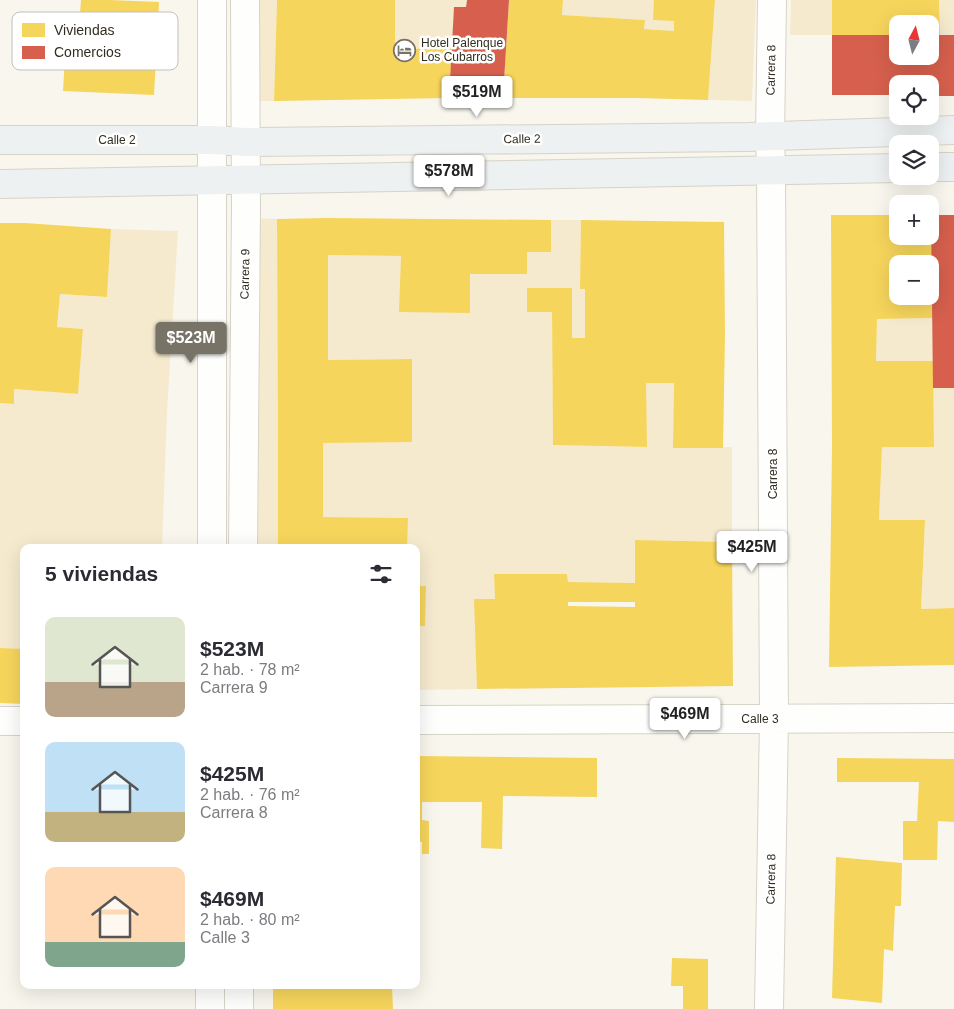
<!DOCTYPE html>
<html lang="es">
<head>
<meta charset="utf-8">
<style>
  body { margin:0; font-family:Arial,sans-serif; background:#f7f7f7; color:#2b2b33; height:100vh; display:flex; flex-direction:column; font-size:19px; white-space:nowrap }
  * { box-sizing:border-box; margin:0 }
  p { font-size:16px; color:#7c7c81 }
  .icon { flex:none; width:28px; height:28px; fill:none; stroke:currentColor; stroke-width:2; stroke-linecap:round; stroke-linejoin:round }
  .map { position:relative; flex:1; overflow:hidden }
  .side { position:absolute; left:20px; top:544px; width:400px; height:445px; display:flex; flex-direction:column; background:#fff; border-radius:10px; box-shadow:0 5px 20px #0002 }
  .side>* { flex:none }
  .needle { width:32px; rotate:7deg }
  .fabs { position:absolute; left:889px; top:15px; display:grid; gap:10px }
  .fabs a { display:grid; place-items:center; width:50px; height:50px; border-radius:10px; background:#fff; box-shadow:0 5px 20px #0002; font-size:25px }
  .price { position:absolute; translate:-50% -42px; padding:0 11px; border-radius:5px; background:#fff; color:#222; font-size:16px; line-height:32px; filter:drop-shadow(0 1px 2px #0008) }
  .price::after { content:''; position:absolute; left:50%; top:30px; width:15px; height:11px; margin-left:-8px; background:inherit; clip-path:polygon(0 0,100% 0,50% 100%) }
  .price.active { background:#787367; color:#fff }
  ul { padding:0; list-style:none }
  li { display:flex; align-items:center; gap:15px; height:125px; padding:0 25px }
  li span { display:grid; place-items:center; flex:none; width:140px; height:100px; border-radius:10px; color:#555 }
  li>.icon { margin-inline-start:auto }
  span .icon { width:60px; height:60px; fill:#fffc; stroke-width:1 }
  li b { font-size:21px }
  h2 { display:flex; justify-content:space-between; align-items:center; height:60px; padding:0 25px; font-size:21px }
  .map>svg:first-child { display:block }
  .green { fill:#f5eace }
  .homes { fill:#f6d55c; fill-rule:evenodd }
  .shops { fill:#d6604d }
  .lines { fill:none; stroke-linecap:round; stroke-linejoin:round }
  .street-casing { stroke:#d6d3c8; stroke-width:30 }
  .secondary-casing { stroke:#d6d3c8; stroke-width:30 }
  .street { stroke:#fefefc; stroke-width:28 }
  .secondary { stroke:#eef1f1; stroke-width:28 }
  .labels { text-anchor:middle; dominant-baseline:central; stroke-width:5; stroke-linejoin:round; paint-order:stroke }
  .poi-label { font-size:12px; fill:#322d1f; stroke:#fff; text-anchor:start }
  .street-label { font-size:12px; fill:#322d1f; stroke:#fff }
  .key { fill:#fff; stroke:#c2c0bc; stroke-width:1 }
  .key-label { font-size:14px; fill:#322d1f }
</style>
</head>
<body>
<div class="map">
<svg width="954" height="1009" viewBox="0 0 954 1009">
  <rect width="100%" height="100%" fill="#f9f6ee"/>
  <path class="green" d="M255 0H277L274 101H253Z
    M395 0H467L466 7H454L452 48 395 49Z
    M563 0H654L674 21V31L644 29 645 20 562 15Z
    M715 0H756L752 101 708 100Z
    M791 0H832V35H790Z
    M939 0H954V35H940Z
    M252 218 277 219 278 443V547L249 548Z
    M551 220H581L580 289H585V338H572V288L527 289V311L552 312 553 445 646 447V383H674L673 448 732 447V542L635 540V583L568 582 567 574H494L495 599H475L477 689 416 690V548L407 547V518L323 517V443L412 441V359L328 360V255L401 256 400 311 470 274H526L527 252 551 251Z
    M111 229 178 231 167 412 162 547 24 548V649L0 648V403L14 404V389L78 394 83 329 57 327 60 294 107 297Z
    M933 318V361H876L877 319Z
    M933 388H954V608L921 609 925 520H879L882 447H934Z"/>
  <path class="homes" d="M81 0H109L159 2 154 95 63 91 67 23H85L84 47 107 48 109 15 80 14Z
    M277 0H395V49L452 48 449 98 274 101Z
    M509 0H563L562 15 645 20 644 29 674 31V21L653 20 654 0H715L708 100 639 98H503Z
    M832 0H939L940 35H930V24H898V35H832Z
    M831 215H898V236H932L933 318 877 319 876 361H933L934 447H882L879 520H925L921 609 954 608V665L829 667 832 447ZM898 264H930V296H898Z
    M327 218 551 220V252H527V274H470V313L399 312 401 256 328 255V360L412 359V442L323 443V517L408 518 407 548H278V443L277 219Z
    M581 220 724 222 725 334 723 448H673L674 383H646L647 447 553 445 552 312H527V288H572V338H585V289H580Z
    M0 223H25L111 229 107 297 60 294 57 327 83 329 78 394 14 389V404L0 403Z
    M635 540 732 542 733 686 477 689 474 599H495L494 574H567L568 582 635 583ZM568 602H635V607L568 606Z
    M416 586H426L425 626H416Z
    M0 648 24 649V704L0 703Z
    M416 756 597 758V797L503 796 502 849 481 848 482 802H422V820L429 821V854H422V842H416Z
    M837 758 954 759V822L938 821 937 860H903V821H917L919 782H837Z
    M836 857 902 863 901 906H895L893 951 884 949 882 1003 832 998Z
    M672 958 708 959V1009H683V986H671Z
    M273 986H392L393 1009H273Z"/>
  <path class="shops" d="M467 0H509L503 98H449L454 7H466Z
    M832 35H898V56H930V35H954V96H930V84H898V95H832Z
    M931 215H954V388H933Z"/>
  <g class="lines">
    <defs>
      <path id="street" d="M212 548V0
        M243 548 246 208 245 0
        M416 720 954 718
        M0 721H24
        M210 1009V985
        M239 1009V985
        M769 1009 774 719 771 170 770 136 772 0"/>
      <path id="secondary" d="M0 140H213L246 142 747 137 954 130
        M930 167H954
        M0 184 898 168"/>
    </defs>
    <use href="#street" class="street-casing"/>
    <use href="#secondary" class="secondary-casing"/>
    <use href="#street" class="street"/>
    <use href="#secondary" class="secondary"/>
  </g>
  <defs>
    <symbol id="hotel-ring" viewBox="-11 -11 22 22"><circle r="9.5" fill="#fff" stroke="#787367" stroke-width="1.5"/><path d="M-6-4.5h1.5V1H6V5H4.5V3h-9V5H-6ZM-4 0a1.8 1.8 0 1 1 3.6 0ZM.5 0V-2.5h3Q6-2.5 6 0Z" fill="#787367"/></symbol>
  </defs>
  <g fill-rule="evenodd">
    <use href="#hotel-ring" x="392" y="38" width="25" height="25"/>
  </g>
  <g class="labels">
    <g class="poi-label">
      <text x="421" y="43">Hotel Palenque<tspan x="421" dy="14">Los Cubarros</tspan></text>
    </g>
    <g class="street-label">
      <text transform="translate(771 70) rotate(-89)">Carrera 8</text>
      <text transform="translate(522 139) rotate(-1)">Calle 2</text>
      <text x="117" y="140">Calle 2</text>
      <text transform="translate(245 274) rotate(-89)">Carrera 9</text>
      <text transform="translate(773 474) rotate(-90)">Carrera 8</text>
      <text x="760" y="719">Calle 3</text>
      <text transform="translate(771 879) rotate(-89)">Carrera 8</text>
    </g>
  </g>
  <rect x="12" y="12" width="166" height="58" rx="8" class="key"/>
  <rect x="22" y="23" width="23" height="14" fill="#f6d55c"/>
  <rect x="22" y="46" width="23" height="13" fill="#d6604d"/>
  <g class="key-label">
    <text x="54" y="35">Viviendas</text>
    <text x="54" y="57">Comercios</text>
  </g>
</svg>
<div class="fabs">
<a><svg class="needle" viewBox="-14 -14 28 28"><path d="M0-13l5 13h-10z" fill="#e53935"/><path d="M0 13l5-13h-10z" fill="#7c7c81"/></svg></a>
<a><svg class="icon" aria-label="locate" viewBox="0 0 24 24"><circle cx="12" cy="12" r="6"/><path d="M12 2v4M12 18v4M2 12h4M18 12h4"/></svg></a>
<a><svg class="icon" aria-label="layers" viewBox="0 0 24 24"><path d="M12 4l9 5-9 5-9-5zM3 14l9 5 9-5"/></svg></a>
<a>+</a>
<a>−</a>
</div>
<b class="price" style="left:477px;top:118px">$519M</b>
<b class="price" style="left:449px;top:197px">$578M</b>
<b class="price active" style="left:191px;top:364px">$523M</b>
<b class="price" style="left:752px;top:573px">$425M</b>
<b class="price" style="left:685px;top:740px">$469M</b>
<section class="side">
<h2>5 viviendas<svg class="icon" aria-label="filters" viewBox="0 0 24 24"><path d="M4 7h16M4 17h16"/><circle cx="9" cy="7" r="2"/><circle cx="15" cy="17" r="2"/></svg></h2>
<ul>
<li><span style="background:linear-gradient(#dfe7d0 65%,#b9a48a 0)"><svg class="icon" aria-label="home" viewBox="0 0 24 24"><path d="M3 11l9-7 9 7M6 9v11h12V9"/></svg></span><div><b>$523M</b><p>2 hab. · 78 m²</p><p>Carrera 9</p></div></li>
<li><span style="background:linear-gradient(#bfe0f5 70%,#c2b280 0)"><svg class="icon" aria-label="home" viewBox="0 0 24 24"><path d="M3 11l9-7 9 7M6 9v11h12V9"/></svg></span><div><b>$425M</b><p>2 hab. · 76 m²</p><p>Carrera 8</p></div></li>
<li><span style="background:linear-gradient(#ffd9b3 75%,#7fa58c 0)"><svg class="icon" aria-label="home" viewBox="0 0 24 24"><path d="M3 11l9-7 9 7M6 9v11h12V9"/></svg></span><div><b>$469M</b><p>2 hab. · 80 m²</p><p>Calle 3</p></div></li>
</ul>
</section>
</div>
</body>
</html>
